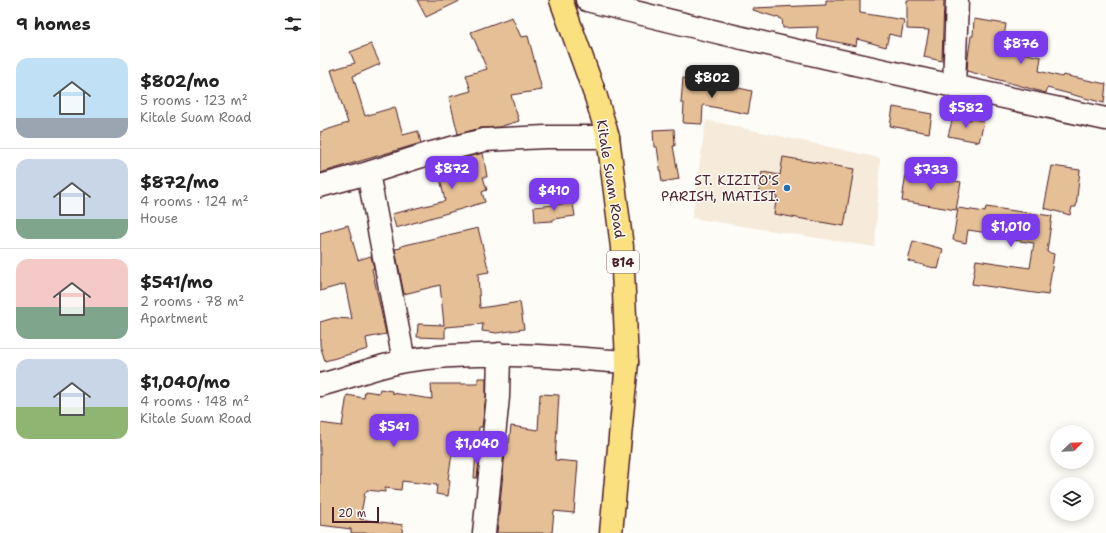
<!DOCTYPE html>
<html lang="en">
<head>
<meta charset="utf-8">
<style>
  body { margin:0; font-family:"Shantell Sans",sans-serif; background:#f6f6f6; color:#222; height:100vh; display:flex; flex-direction:column; font-size:15px; white-space:nowrap }
  * { box-sizing:border-box; margin:0 }
  p { font-size:13px; color:#767676 }
  .icon { flex:none; width:22px; height:22px; fill:none; stroke:currentColor; stroke-width:2; stroke-linecap:round; stroke-linejoin:round }
  .map { position:relative; flex:1; overflow:hidden }
  .panel { display:flex; flex-direction:column; background:#fff; width:320px }
  .panel>* { flex:none }
  .needle { width:26px; rotate:67deg }
  .tools { position:absolute; left:730px; top:425px; display:grid; gap:8px }
  .tools a { display:grid; place-items:center; width:44px; height:44px; border-radius:50%; background:#fff; box-shadow:0 2px 10px #0003; font-size:20px }
  .scale { position:absolute; left:12px; bottom:10px; width:47px; box-sizing:border-box; padding-left:4px; border:2px solid #4a1f2b; border-top:0; font-size:11px; line-height:14px; white-space:nowrap; color:#4a1f2b; -webkit-text-stroke:3px #fdfcf7; paint-order:stroke }
  .price { position:absolute; translate:-50% -34px; padding:0 9px; border-radius:8px; background:#7c3aed; color:#fff; font-size:13px; line-height:26px; filter:drop-shadow(0 1px 2px #0008) }
  .price::after { content:''; position:absolute; left:50%; top:24px; width:12px; height:9px; margin-left:-6px; background:inherit; clip-path:polygon(0 0,100% 0,50% 100%) }
  .price.active { background:#222; color:#fff }
  ul { padding:0; list-style:none }
  li { display:flex; align-items:center; gap:12px; height:100px; padding:0 16px }
  li+li { border-top:1px solid #e0e0e0 }
  li span { display:grid; place-items:center; flex:none; width:112px; height:80px; border-radius:12px; color:#555 }
  li>.icon { margin-inline-start:auto }
  span .icon { width:48px; height:48px; fill:#fffc; stroke-width:1 }
  li b { font-size:17px }
  h2 { display:flex; justify-content:space-between; align-items:center; height:48px; padding:0 16px; font-size:17px }
  main { display:flex; flex:1; min-height:0 }
  .map>svg:first-child { display:block }
  .built { fill:#f6eada }
  .building { fill:#e5c096; stroke:#4a1f2b }
  .lines { fill:none; stroke-linecap:round; stroke-linejoin:round }
  .minor-casing { stroke:#4a1f2b; stroke-width:25 }
  .highway-casing { stroke:#4a1f2b; stroke-width:25 }
  .minor { stroke:#fdfcf7; stroke-width:22 }
  .highway { stroke:#fbe080; stroke-width:22 }
  .poi-dot { fill:#1f6fb2; stroke:#fdfcf7; stroke-width:1.5 }
  .labels { text-anchor:middle; dominant-baseline:central; stroke-width:3; stroke-linejoin:round; paint-order:stroke }
  .shield { fill:#fdfcf7; stroke:#806168; stroke-width:1 }
  .shield-label { font-size:13px; font-weight:bold; fill:#4a1f2b }
  .street-label { font-size:14px; fill:#4a1f2b; stroke:#fdfcf7 }
  .poi-label { font-size:14px; fill:#4a1f2b; stroke:#fdfcf7; text-anchor:end }
</style>
</head>
<body>
<main>
<section class="panel">
<h2>9 homes<svg class="icon" aria-label="filters" viewBox="0 0 24 24"><path d="M4 7h16M4 17h16"/><circle cx="9" cy="7" r="2"/><circle cx="15" cy="17" r="2"/></svg></h2>
<ul>
<li><span style="background:linear-gradient(#bfe0f5 75%,#9aa5b1 0)"><svg class="icon" aria-label="home" viewBox="0 0 24 24"><path d="M3 11l9-7 9 7M6 9v11h12V9"/></svg></span><div><b>$802/mo</b><p>5 rooms · 123 m²</p><p>Kitale Suam Road</p></div></li>
<li><span style="background:linear-gradient(#c9d6e8 75%,#7fa58c 0)"><svg class="icon" aria-label="home" viewBox="0 0 24 24"><path d="M3 11l9-7 9 7M6 9v11h12V9"/></svg></span><div><b>$872/mo</b><p>4 rooms · 124 m²</p><p>House</p></div></li>
<li><span style="background:linear-gradient(#f6c9c9 60%,#7fa58c 0)"><svg class="icon" aria-label="home" viewBox="0 0 24 24"><path d="M3 11l9-7 9 7M6 9v11h12V9"/></svg></span><div><b>$541/mo</b><p>2 rooms · 78 m²</p><p>Apartment</p></div></li>
<li><span style="background:linear-gradient(#c9d6e8 60%,#8fb573 0)"><svg class="icon" aria-label="home" viewBox="0 0 24 24"><path d="M3 11l9-7 9 7M6 9v11h12V9"/></svg></span><div><b>$1,040/mo</b><p>4 rooms · 148 m²</p><p>Kitale Suam Road</p></div></li>
</ul>
</section>
<div class="map">
<svg width="786" height="533" viewBox="0 0 786 533">
  <rect width="100%" height="100%" fill="#fdfcf7"/>
  <filter id="ink" filterUnits="userSpaceOnUse"><feTurbulence type="fractalNoise" baseFrequency=".025" numOctaves="2"/><feDisplacementMap in="SourceGraphic" scale="8" xChannelSelector="R" yChannelSelector="G"/><feConvolveMatrix kernelMatrix="1 2 1 2 8 2 1 2 1" color-interpolation-filters="sRGB"/></filter>
  <g filter="url(#ink)">
    <path class="built" d="M386 120 560 158 555 247 372 218Z"/>
    <path class="building" d="M97 0H142L106 17Z
      M506 0H540V13L584 20 581 37 569 34 566 47 537 39 536 46 496 38 498 27 463 28 462 19 433 10V8L506 5Z
      M587 0H624L622 61 604 57 609 30 587 29Z
      M192 17 201 37 208 36 222 90 191 95 199 121 179 127 161 128 138 134 129 97 151 91 146 75 167 69 151 32Z
      M654 19 686 24 682 49 721 57 719 71 742 77 743 75 786 84 784 103 727 88 726 93 647 71 648 57 651 36H653Z
      M51 44 60 64 33 76 45 116 75 107 83 135 98 131 101 143 0 173V132L28 123 11 70 35 63 30 52Z
      M363 78 410 84V86L432 91 428 114 383 105 382 124 363 123 364 103H361Z
      M573 107 612 114 609 133 570 126Z
      M633 117 651 120V118L664 122 659 142 628 136Z
      M354 129 355 146H353L359 179 342 182 337 147H334L333 130Z
      M163 153 167 177H163L167 190 162 192 165 202 76 228 72 214 125 201 118 169 109 171 108 167Z
      M463 157 534 169 524 226 454 214 457 196 439 193 442 172 460 175Z
      M732 166 760 170 756 207H752L750 215 724 208Z
      M586 173 641 182 636 210 582 201Z
      M253 203 255 216 233 219V221L215 222 214 207Z
      M666 207 732 216 727 252 734 254 728 295 652 284 656 260 710 268 714 243 693 240 694 237 648 230 646 243 633 240 638 208 665 212Z
      M28 225 38 260 51 256 54 268 52 269 66 334 46 338 48 349 5 361 0 345V322L14 318 32 319 25 284 0 291V233Z
      M158 228 169 272 158 274 160 308 200 302 204 329 177 333 162 331 163 324 125 327V338L97 337 98 324 124 325 120 285 84 294 75 249 81 248V246Z
      M593 241 623 249 618 269 588 261Z
      M158 378H166V396L162 427H159L157 451 133 448 128 479 130 480 128 496 116 494 117 485 82 481 81 490 65 488V492L47 490V492H45L40 519 83 525 82 533H31V529L0 525V423L22 426 27 395 44 398 45 391 59 393 60 389 72 391V393L112 399 111 384H158Z
      M220 394 239 395 235 460 258 462 254 513 234 511 232 533H177L186 443H189L191 426 218 430Z
      M156 453H160L157 478H154Z"/>
    <g class="lines">
      <defs>
        <path id="minor" d="M267 0C439 44 612 82 786 119
          M634 87 637 0
          M0 186 48 173
          M84 361 48 173 108 154 164 140 226 137H288
          M0 385C28 378 57 366 85 361 159 349 233 357 307 362
          M164 533 178 397 179 354"/>
        <path id="highway" d="M241 0 276 97 288 137 302 247 307 362 291 533"/>
      </defs>
      <use href="#minor" class="minor-casing"/>
      <use href="#highway" class="highway-casing"/>
      <use href="#minor" class="minor"/>
      <use href="#highway" class="highway"/>
    </g>
  </g>
  <circle class="poi-dot" cx="467" cy="188" r="4"/>
  <g class="labels">
    <rect class="shield" x="287" y="251" width="32" height="22" rx="3"/>
    <g class="shield-label">
      <text x="303" y="262">B14</text>
    </g>
    <g class="street-label">
      <text transform="translate(291 179) rotate(81)">Kitale Suam Road</text>
    </g>
    <g class="poi-label">
      <text x="459" y="180">ST. KIZITO'S<tspan x="459" dy="16">PARISH, MATISI.</tspan></text>
    </g>
  </g>
</svg>
<div class="tools">
<a><svg class="needle" viewBox="-14 -14 28 28"><path d="M0-13l5 13h-10z" fill="#e53935"/><path d="M0 13l5-13h-10z" fill="#767676"/></svg></a>
<a><svg class="icon" aria-label="layers" viewBox="0 0 24 24"><path d="M12 4l9 5-9 5-9-5zM3 14l9 5 9-5"/></svg></a>
</div>
<div class="scale">20 m</div>
<b class="price" style="left:701px;top:65px">$876</b>
<b class="price active" style="left:392px;top:99px">$802</b>
<b class="price" style="left:646px;top:129px">$582</b>
<b class="price" style="left:132px;top:190px">$872</b>
<b class="price" style="left:611px;top:191px">$733</b>
<b class="price" style="left:234px;top:212px">$410</b>
<b class="price" style="left:691px;top:248px">$1,010</b>
<b class="price" style="left:74px;top:448px">$541</b>
<b class="price" style="left:157px;top:465px">$1,040</b>
</div>
</main>
</body>
</html>
